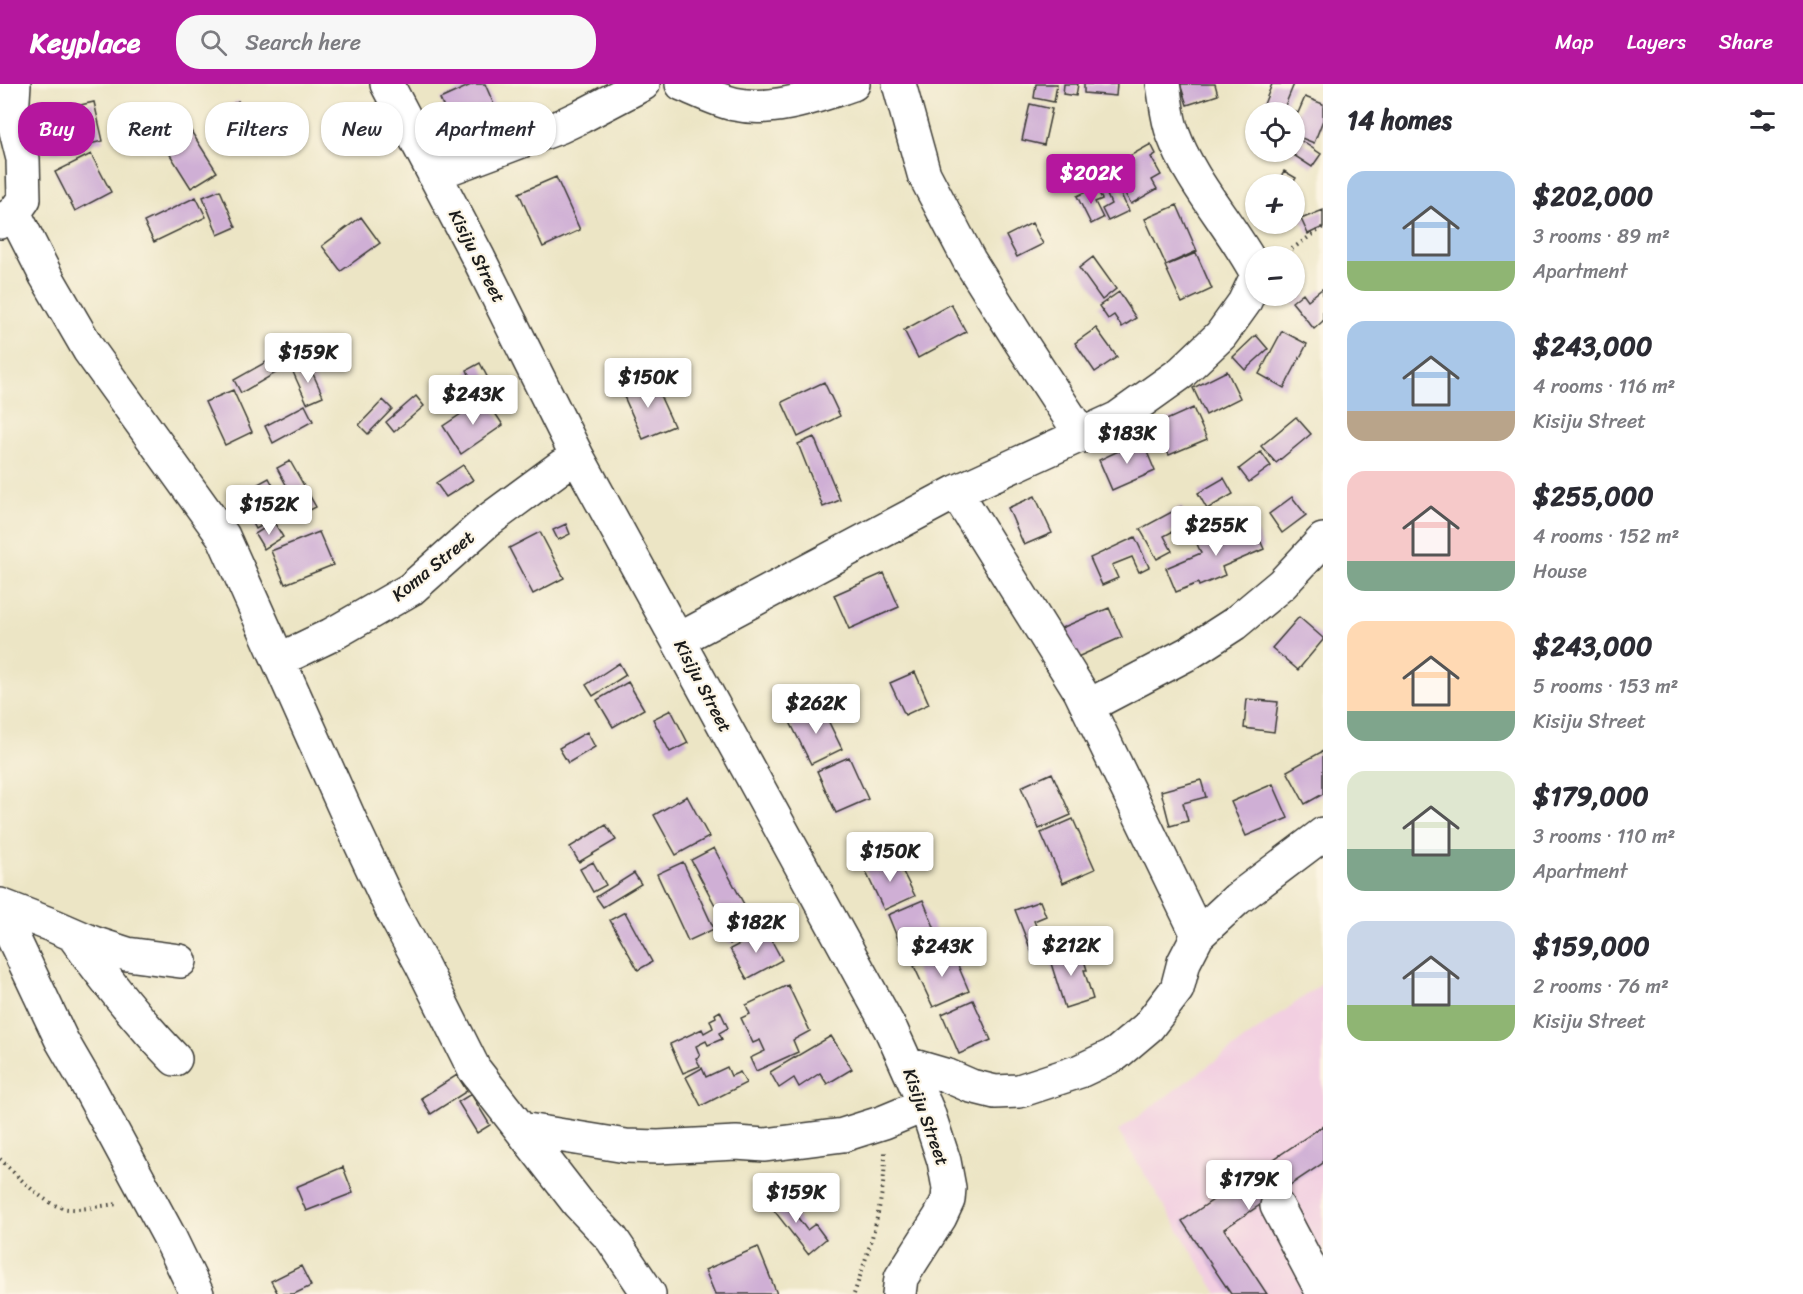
<!DOCTYPE html>
<html lang="en">
<head>
<meta charset="utf-8">
<style>
  body { margin:0; font-family:Sriracha,sans-serif; background:#f7f7f7; color:#2b2b33; height:100vh; display:flex; flex-direction:column; font-size:22px; white-space:nowrap }
  * { box-sizing:border-box; margin:0 }
  p { font-size:20px; color:#7c7c81 }
  .icon { flex:none; width:33px; height:33px; fill:none; stroke:currentColor; stroke-width:2; stroke-linecap:round; stroke-linejoin:round }
  .map { position:relative; flex:1; overflow:hidden }
  .panel { display:flex; flex-direction:column; background:#fff; width:480px }
  .panel>* { flex:none }
  .banner { position:absolute; left:18px; top:18px; width:570px; height:54px; display:flex; gap:12px }
  .buttons { position:absolute; left:1245px; top:18px; display:grid; gap:12px }
  .buttons a { display:grid; place-items:center; width:60px; height:60px; border-radius:50%; background:#fff; box-shadow:0 2px 4px #0004; font-size:30px }
  .price { position:absolute; translate:-50% -51px; padding:0 14px; border-radius:6px; background:#fff; color:#222; font-size:20px; line-height:39px; filter:drop-shadow(0 2px 3px #0008) }
  .price::after { content:''; position:absolute; left:50%; top:36px; width:18px; height:14px; margin-left:-9px; background:inherit; clip-path:polygon(0 0,100% 0,50% 100%) }
  .price.active { background:#b5179e; color:#fff }
  ul { padding:0; list-style:none }
  li { display:flex; align-items:center; gap:18px; height:150px; padding:0 24px }
  li span { display:grid; place-items:center; flex:none; width:168px; height:120px; border-radius:18px; color:#555 }
  li>.icon { margin-inline-start:auto }
  span .icon { width:72px; height:72px; fill:#fffc; stroke-width:1 }
  li b { font-size:26px }
  h2 { display:flex; justify-content:space-between; align-items:center; height:72px; padding:0 24px; font-size:26px }
  .pill { padding:0 21px; border-radius:24px; background:#fff; box-shadow:0 2px 4px #0004; font-size:21px; line-height:54px }
  .pill.active { background:#b5179e; color:#fff }
  header { display:flex; align-items:center; gap:36px; box-sizing:border-box; height:84px; padding:0 30px; background:#b5179e; color:#fff }
  header strong { font-size:28px }
  nav { display:flex; gap:33px; margin-inline-start:auto; font-size:21px }
  .search { width:420px; height:54px; background:#f7f7f7; display:flex; align-items:center; gap:15px; box-sizing:border-box; padding:0 21px; border-radius:24px; color:#7c7c81; font-size:22px }
  main { display:flex; flex:1; min-height:0 }
  .map>svg:first-child { display:block }
  .built { fill:#f2cfe1 }
  .building { fill:#cfafd5 }
  .lines { fill:none; stroke-linecap:round; stroke-linejoin:round }
  .minor-casing { stroke:#3b3a35; stroke-width:36 }
  .path { stroke:#3b3a35; stroke-width:4; stroke-dasharray:1.5 4.5; stroke-linecap:butt }
  .minor { stroke:#fff; stroke-width:33 }
  .labels { text-anchor:middle; dominant-baseline:central; stroke-width:4.5; stroke-linejoin:round; paint-order:stroke }
  .street-label { font-size:18px; fill:#1c1c1c; stroke:#fcf5e5 }
</style>
</head>
<body>
<header>
<strong>Keyplace</strong>
<div class="search"><svg class="icon" aria-label="search" viewBox="0 0 24 24"><circle cx="10" cy="10" r="6"/><path d="M15 15l6 6"/></svg>Search here</div>
<nav><a>Map</a><a>Layers</a><a>Share</a></nav>
</header>
<main>
<div class="map">
<svg width="1323" height="1210" viewBox="0 0 1323 1210">
  <rect width="100%" height="100%" fill="#fcf5e5"/>
  <filter id="ink" filterUnits="userSpaceOnUse"><feTurbulence type="fractalNoise" baseFrequency=".0167" numOctaves="2"/><feDisplacementMap in="SourceGraphic" scale="12" xChannelSelector="R" yChannelSelector="G"/><feConvolveMatrix kernelMatrix="1 2 1 2 8 2 1 2 1" color-interpolation-filters="sRGB"/></filter>
  <filter id="wash" filterUnits="userSpaceOnUse"><feTurbulence type="fractalNoise" baseFrequency=".008" numOctaves="4" result="noise"/><feDisplacementMap in="SourceGraphic" scale="24" xChannelSelector="R" yChannelSelector="G"/><feGaussianBlur stdDeviation="1.35" result="paint"/><feColorMatrix in="noise" values="0 0 0 0 0 0 0 0 0 0 0 0 0 0 0 0 0 1.4 0 .05"/><feComposite in="paint" operator="in"/></filter>
  <g filter="url(#wash)">
    <rect width="100%" height="100%" fill="#ece5c5"/>
    <path class="built" d="M1323 899V1210H1218L1118 1047Z"/>
    <g id="blocks">
      <path class="building" d="M473 0H485L502 39 459 58 440 15Z
        M1036 0H1057L1054 18 1034 14Z
        M1064 0H1078L1076 12 1063 10Z
        M1084 0H1117L1116 12 1084 9Z
        M1180 0H1215L1218 11 1187 21Z
        M1272 0H1294L1284 24 1298 29 1305 13 1323 20V36L1314 59 1294 51V28H1261Z
        M238 17 245 29 217 44 211 32Z
        M94 18 103 57 67 65 58 26Z
        M1030 20 1052 25 1044 61 1022 56Z
        M54 30 64 66 52 69 42 33Z
        M182 33 217 88 191 104 157 50Z
        M1294 52 1321 70 1312 83 1289 68H1294Z
        M1151 60 1156 70 1151 73 1161 91 1152 96 1157 105 1131 120 1110 83Z
        M91 70 111 108 75 127 55 88Z
        M1284 87 1296 94 1292 100H1276Z
        M1111 90 1129 127 1108 137 1102 125 1111 120 1100 95Z
        M556 93 580 146 543 163 519 109Z
        M1096 103 1102 115 1095 118 1103 134 1091 140 1077 112Z
        M220 106 236 143 218 151 203 113Z
        M196 113 206 133 154 158 144 138Z
        M1177 121 1197 167 1166 181 1145 135Z
        M1323 126V143L1308 150 1301 135Z
        M361 133 380 159 341 187 322 162Z
        M1032 139 1043 160 1017 173 1006 152Z
        M1196 169 1212 205 1182 219 1165 182Z
        M1093 173 1116 205 1102 216 1079 184Z
        M1322 205 1323 207V237L1314 245 1292 218 1303 209 1308 216Z
        M1119 208 1136 234 1122 243 1114 231 1108 235 1099 222Z
        M951 220 966 248 918 274 904 246Z
        M1096 244 1117 273 1095 288 1075 259Z
        M1282 247 1307 260 1284 304 1259 290Z
        M1256 251 1268 265 1245 286 1233 273Z
        M284 268 291 280 241 309 234 296Z
        M480 279 494 306 479 313 467 286Z
        M309 281 323 312 307 319 293 288Z
        M1227 287 1240 314 1206 331 1193 304Z
        M652 294 674 342 643 355 622 308Z
        M824 298 840 332 798 353 782 318Z
        M233 306 252 348 225 361 205 318Z
        M416 312 424 322 394 348 386 338Z
        M485 314 503 341 461 370 443 342Z
        M383 316 392 325 368 350 359 341Z
        M305 321 313 337 273 359 265 342Z
        M1193 324 1207 355 1169 371 1155 341Z
        M1296 333 1311 350 1276 379 1261 362Z
        M814 353 840 416 823 423 798 360Z
        M1142 356 1155 387 1112 406 1099 376Z
        M1261 368 1271 382 1249 398 1239 385Z
        M290 377 316 423 302 430 277 384Z
        M463 381 473 396 446 413 436 399Z
        M269 394 277 409 258 419 268 438 256 445 238 411Z
        M1224 394 1233 410 1207 425 1198 409Z
        M1035 412 1052 449 1024 461 1008 424Z
        M1292 413 1306 431 1282 449 1269 430Z
        M1181 423 1190 438 1164 452 1172 467 1157 475 1140 445Z
        M1251 436 1264 465 1222 483 1225 491 1199 502 1198 499 1176 508 1166 484 1201 469 1197 460Z
        M274 438 283 453 264 465 255 450Z
        M566 440 570 450 558 456 553 446Z
        M319 448 333 481 285 500 271 467Z
        M540 448 564 494 533 510 509 464Z
        M1135 453 1149 483 1139 488 1132 473 1112 481 1118 494 1102 501 1090 474Z
        M884 489 899 523 849 545 834 511Z
        M1109 524 1122 553 1073 575 1059 545Z
        M1299 533 1323 554V556L1298 586 1272 564Z
        M619 579 626 591 593 612 586 601Z
        M915 588 929 620 905 631 890 599Z
        M628 598 644 625 613 643 597 616Z
        M1247 615 1278 618 1274 648 1244 644Z
        M821 622 842 665 811 680 790 638Z
        M671 626 688 659 670 668 653 635Z
        M587 648 595 663 568 679 559 664Z
        M1323 667V710L1305 720 1287 687Z
        M849 673 868 715 836 729 817 687Z
        M1052 689 1071 731 1039 745 1021 703Z
        M1201 696 1206 713 1183 719 1188 737 1170 742 1161 707Z
        M1273 700 1288 734 1246 752 1231 718Z
        M687 712 709 753 676 771 654 731Z
        M1073 735 1095 785 1063 799 1041 749Z
        M606 741 616 756 579 778 570 763Z
        M714 764 747 826 724 838 691 776Z
        M895 772 915 812 884 826 865 786Z
        M593 778 606 801 593 808 580 785Z
        M683 778 714 845 688 857 657 790Z
        M634 789 641 800 603 823 596 813Z
        M923 816 941 860 906 875 888 831Z
        M1040 817 1046 832 1034 837 1047 869 1034 874 1015 826Z
        M625 828 652 878 638 886 610 836Z
        M755 832 761 841 730 860 724 851Z
        M766 846 782 876 747 895 730 865Z
        M1080 863 1087 886H1084L1093 915 1065 924 1049 873Z
        M951 865 969 907 933 923 914 882Z
        M788 901 810 947 793 956 798 968 756 987 750 974 765 967 760 956 753 959 741 934 750 930 746 921Z
        M973 916 991 956 959 970 942 930Z
        M720 927 728 944 719 949 722 955 708 961 706 957 696 962 700 972 696 974 700 982 683 989 670 960 702 945 704 949 713 944 710 936 716 933 715 930Z
        M831 952 852 985 827 1000 820 989 799 1003 794 994 779 1004 770 988Z
        M727 983 731 992 740 988 746 999 701 1022 686 993 702 984 706 993Z
        M457 991 467 1007 431 1030 421 1014Z
        M471 1010 490 1041 477 1049 458 1018Z
        M1323 1042V1079L1224 1145 1267 1210H1231L1182 1137Z
        M343 1083 353 1109 306 1127 296 1103Z
        M777 1106 807 1146 815 1140 826 1155 808 1170 765 1115Z
        M758 1163 777 1210H715L705 1186Z
        M301 1182 311 1202 294 1210H278L271 1197Z"/>
    </g>
  </g>
  <g filter="url(#ink)">
    <use href="#blocks" fill-opacity="0" stroke="#3b3a35" stroke-width="1.5"/>
    <g class="lines">
      <defs>
        <path id="minor" d="M387 0 479 175 578 374 892 948 928 1028 944 1077 949 1104 948 1116 940 1133 901 1194 899 1210
          M682 0C699 7 716 16 734 20 774 29 816 12 853 0
          M899 0 924 90 969 176 1020 257 1082 352
          M1163 0C1166 16 1167 35 1173 50 1191 99 1231 141 1256 188
          M434 90 559 43 582 32 643 0
          M14 129 46 192 89 266 223 452 354 745 392 826 422 881 474 985 578 1119 612 1155 649 1210
          M0 138 14 129 24 115 23 75 12 31 14 0
          M956 408 1080 607 1198 851
          M678 556 956 408 1118 334 1181 289 1221 251 1244 219 1256 194
          M279 576 331 551 411 505 486 438 562 382 578 374
          M1088 622 1189 569 1234 540 1282 500 1323 456
          M0 821 54 842 93 859 127 870 180 877
          M0 826 62 957 87 1000 169 1152 197 1210
          M74 852C105 895 138 937 175 975
          M907 980 948 992 971 1002 995 1008 1019 1007 1080 987 1116 970 1148 943 1177 905 1184 878 1198 851 1237 815 1323 750
          M521 1045 626 1062 658 1063 736 1059 765 1061 843 1051 884 1038 925 1021
          M1277 1122 1323 1209"/>
      </defs>
      <use href="#minor" class="minor-casing"/>
      <path class="path" d="M1282 172 1323 143
        M0 1075C16 1090 45 1123 68 1125 85 1126 102 1121 119 1120
        M854 1210C870 1163 885 1118 885 1068"/>
      <use href="#minor" class="minor"/>
    </g>
  </g>
  <g class="labels">
    <g class="street-label">
      <text transform="translate(477 172) rotate(63)">Kisiju Street</text>
      <text transform="translate(433 482) rotate(-39)">Koma Street</text>
      <text transform="translate(703 602) rotate(62)">Kisiju Street</text>
      <text transform="translate(926 1033) rotate(70)">Kisiju Street</text>
    </g>
  </g>
</svg>
<div class="buttons">
<a><svg class="icon" aria-label="locate" viewBox="0 0 24 24"><circle cx="12" cy="12" r="6"/><path d="M12 2v4M12 18v4M2 12h4M18 12h4"/></svg></a>
<a>+</a>
<a>−</a>
</div>
<b class="price active" style="left:1091px;top:121px">$202K</b>
<b class="price" style="left:308px;top:300px">$159K</b>
<b class="price" style="left:648px;top:325px">$150K</b>
<b class="price" style="left:473px;top:342px">$243K</b>
<b class="price" style="left:1127px;top:381px">$183K</b>
<b class="price" style="left:269px;top:452px">$152K</b>
<b class="price" style="left:1216px;top:473px">$255K</b>
<b class="price" style="left:816px;top:651px">$262K</b>
<b class="price" style="left:890px;top:799px">$150K</b>
<b class="price" style="left:756px;top:870px">$182K</b>
<b class="price" style="left:1071px;top:893px">$212K</b>
<b class="price" style="left:942px;top:894px">$243K</b>
<b class="price" style="left:1249px;top:1127px">$179K</b>
<b class="price" style="left:796px;top:1140px">$159K</b>
<div class="banner">
<a class="pill active">Buy</a>
<a class="pill">Rent</a>
<a class="pill">Filters</a>
<a class="pill">New</a>
<a class="pill">Apartment</a>
</div>
</div>
<section class="panel">
<h2>14 homes<svg class="icon" aria-label="filters" viewBox="0 0 24 24"><path d="M4 7h16M4 17h16"/><circle cx="9" cy="7" r="2"/><circle cx="15" cy="17" r="2"/></svg></h2>
<ul>
<li><span style="background:linear-gradient(#a9c7e8 75%,#8fb573 0)"><svg class="icon" aria-label="home" viewBox="0 0 24 24"><path d="M3 11l9-7 9 7M6 9v11h12V9"/></svg></span><div><b>$202,000</b><p>3 rooms · 89 m²</p><p>Apartment</p></div></li>
<li><span style="background:linear-gradient(#a9c7e8 75%,#b9a48a 0)"><svg class="icon" aria-label="home" viewBox="0 0 24 24"><path d="M3 11l9-7 9 7M6 9v11h12V9"/></svg></span><div><b>$243,000</b><p>4 rooms · 116 m²</p><p>Kisiju Street</p></div></li>
<li><span style="background:linear-gradient(#f6c9c9 75%,#7fa58c 0)"><svg class="icon" aria-label="home" viewBox="0 0 24 24"><path d="M3 11l9-7 9 7M6 9v11h12V9"/></svg></span><div><b>$255,000</b><p>4 rooms · 152 m²</p><p>House</p></div></li>
<li><span style="background:linear-gradient(#ffd9b3 75%,#7fa58c 0)"><svg class="icon" aria-label="home" viewBox="0 0 24 24"><path d="M3 11l9-7 9 7M6 9v11h12V9"/></svg></span><div><b>$243,000</b><p>5 rooms · 153 m²</p><p>Kisiju Street</p></div></li>
<li><span style="background:linear-gradient(#dfe7d0 65%,#7fa58c 0)"><svg class="icon" aria-label="home" viewBox="0 0 24 24"><path d="M3 11l9-7 9 7M6 9v11h12V9"/></svg></span><div><b>$179,000</b><p>3 rooms · 110 m²</p><p>Apartment</p></div></li>
<li><span style="background:linear-gradient(#c9d6e8 70%,#8fb573 0)"><svg class="icon" aria-label="home" viewBox="0 0 24 24"><path d="M3 11l9-7 9 7M6 9v11h12V9"/></svg></span><div><b>$159,000</b><p>2 rooms · 76 m²</p><p>Kisiju Street</p></div></li>
</ul>
</section>
</main>
</body>
</html>
